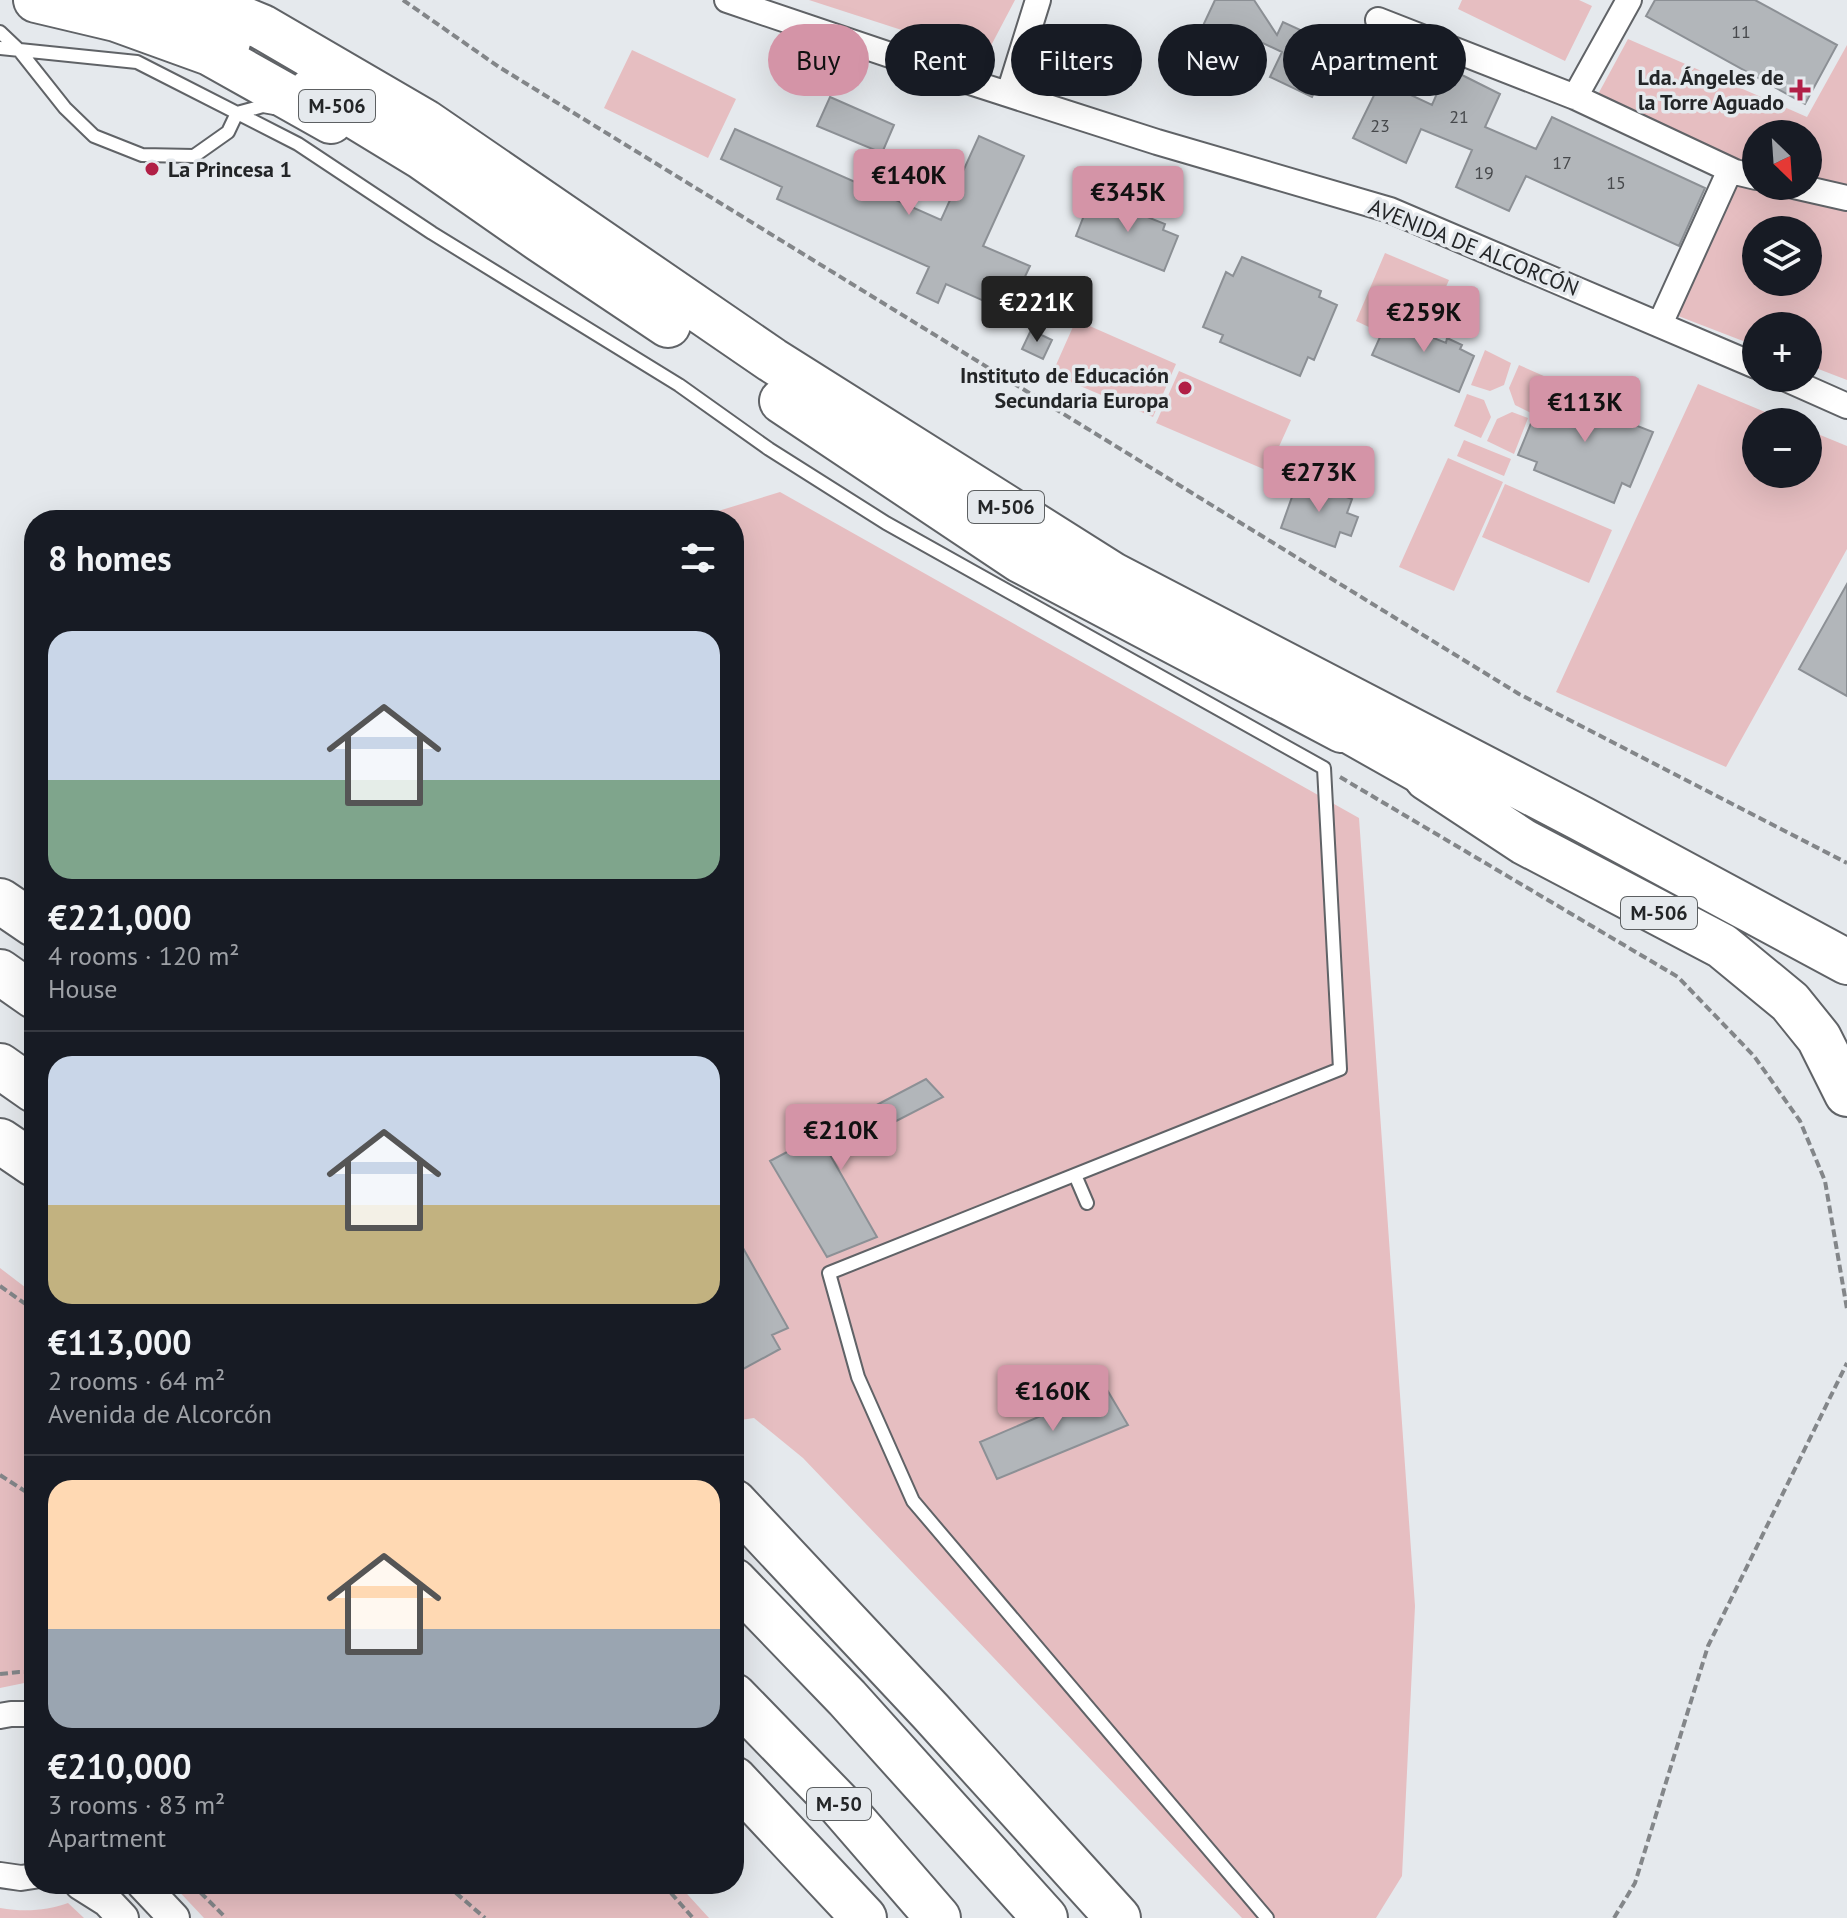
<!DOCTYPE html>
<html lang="en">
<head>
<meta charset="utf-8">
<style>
  body { margin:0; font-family:"PT Sans",sans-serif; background:#20242c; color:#f1f3f6; height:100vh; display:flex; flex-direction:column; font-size:30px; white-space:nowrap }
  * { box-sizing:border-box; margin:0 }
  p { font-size:26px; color:#9ea1a6 }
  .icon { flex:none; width:44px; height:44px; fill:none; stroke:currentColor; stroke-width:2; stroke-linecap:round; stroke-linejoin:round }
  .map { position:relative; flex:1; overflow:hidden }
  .details { position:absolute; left:24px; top:510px; width:720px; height:1384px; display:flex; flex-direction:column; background:#171b24; border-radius:32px; box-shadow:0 8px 32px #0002 }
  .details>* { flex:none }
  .hud { position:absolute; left:768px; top:24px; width:760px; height:72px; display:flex; gap:16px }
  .needle { width:52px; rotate:155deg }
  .controls { position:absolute; left:1742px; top:120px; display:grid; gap:16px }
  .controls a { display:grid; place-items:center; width:80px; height:80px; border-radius:50%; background:#171b24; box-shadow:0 8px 32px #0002; font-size:40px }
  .price { position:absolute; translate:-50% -68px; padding:0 18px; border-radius:8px; background:#d494a7; color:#111; font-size:26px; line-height:52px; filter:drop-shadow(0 2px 4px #0008) }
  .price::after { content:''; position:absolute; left:50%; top:48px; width:24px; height:18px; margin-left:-12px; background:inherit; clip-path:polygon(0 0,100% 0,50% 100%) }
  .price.current { background:#222; color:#fff }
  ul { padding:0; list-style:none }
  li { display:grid; align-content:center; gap:16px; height:424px; padding:0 24px }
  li+li { border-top:2px solid #363941 }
  li span { display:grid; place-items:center; height:248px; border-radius:24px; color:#555 }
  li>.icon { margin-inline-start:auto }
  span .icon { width:144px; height:144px; fill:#fffc; stroke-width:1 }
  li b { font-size:34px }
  h2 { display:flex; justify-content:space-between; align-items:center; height:96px; padding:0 24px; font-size:34px }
  .tag { padding:0 28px; border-radius:36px; background:#171b24; box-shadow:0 8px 32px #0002; font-size:28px; line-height:72px }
  .tag.current { background:#d494a7; color:#111 }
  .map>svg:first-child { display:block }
  .green { fill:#e6bec1; fill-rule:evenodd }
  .building { fill:#b2b6ba; stroke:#8c9095; stroke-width:2 }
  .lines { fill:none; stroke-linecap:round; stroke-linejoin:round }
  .service-casing { stroke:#606367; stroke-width:16 }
  .minor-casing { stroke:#606367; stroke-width:28 }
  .tertiary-casing { stroke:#606367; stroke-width:34 }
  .primary-casing { stroke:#606367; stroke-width:42 }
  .motorway-casing { stroke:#606367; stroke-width:48 }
  .path { stroke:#838689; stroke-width:4; stroke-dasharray:8 4; stroke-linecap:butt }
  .service { stroke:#fff; stroke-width:12 }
  .minor { stroke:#fff; stroke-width:24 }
  .tertiary { stroke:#fff; stroke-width:30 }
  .primary { stroke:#fff; stroke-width:38 }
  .motorway { stroke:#fff; stroke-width:44 }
  .poi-dot { fill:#b11f46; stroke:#e5e9ed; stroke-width:3 }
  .labels { text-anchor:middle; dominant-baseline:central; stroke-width:7; stroke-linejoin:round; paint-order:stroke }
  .number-label { font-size:18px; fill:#47494c }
  .shield { fill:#e5e9ed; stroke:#5d6062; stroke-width:2 }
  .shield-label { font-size:20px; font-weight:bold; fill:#232527 }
  .poi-label { font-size:22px; font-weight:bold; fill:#232527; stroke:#e5e9ed; text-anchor:end }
  .street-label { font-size:22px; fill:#232527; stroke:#e5e9ed }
</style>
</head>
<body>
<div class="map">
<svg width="1847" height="1918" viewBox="0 0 1847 1918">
  <rect width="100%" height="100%" fill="#e5e9ed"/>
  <path class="green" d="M809 0H1015L985 57Z
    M1462 0H1579L1592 6 1565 61 1458 9Z
    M1628 39 1807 117 1847 45V380L1808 365V326H1756V346L1673 314 1739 161 1596 98ZM1756 134H1808V186H1756ZM1756 230H1808V282H1756Z
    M632 50 736 99 708 158 604 108Z
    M1385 253 1449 280 1435 312 1423 316 1395 304 1390 315 1385 313 1381 321 1375 318 1371 328 1356 321Z
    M1076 320 1176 364 1153 417 1052 374Z
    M1485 350 1511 363 1504 385 1490 391 1471 385Z
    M1519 365 1546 377 1531 413 1515 405 1509 388Z
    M1179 371 1291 420 1268 471 1156 423Z
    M1698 384 1789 422H1756V474H1808V430L1847 446V549L1726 767 1556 692Z
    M1467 394 1484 400 1491 417 1481 438 1454 426Z
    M1512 412 1528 418 1514 454 1487 441 1497 419Z
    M1464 440 1511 459 1504 476 1457 456Z
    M1448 458 1503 482 1454 591 1399 567Z
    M1505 484 1612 530 1589 583 1482 537Z
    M780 492 1359 818 1415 1606 1402 1876 1376 1918H1242L803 1458 754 1418 734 1421V520H689Z
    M0 1268 34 1294V1681L0 1688Z
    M172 1884H678L709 1918H204Z
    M68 1903 84 1918H0V1908C24 1912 46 1911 68 1903Z"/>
  <path class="building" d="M1215 0H1254L1277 35 1283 22 1344 50 1331 77 1323 73 1312 97 1270 77 1282 52 1250 37 1241 55 1223 56 1219 48 1193 47Z
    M1655 0H1755L1837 45 1805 104 1646 16Z
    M1448 68 1500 94 1485 127 1536 149 1552 117 1705 188 1679 246 1526 176 1509 211 1456 187 1472 150 1421 129 1406 163 1353 138 1381 81 1432 105Z
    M830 97 894 125 882 153 817 126Z
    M735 129 941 220 979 136 1024 156 983 246 1030 266 1021 285 1030 289 1018 316 946 284 938 303 917 293 929 267 777 199 782 187 721 159Z
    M1090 200 1106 207 1108 200 1123 206 1122 207 1165 224 1163 230 1178 236 1164 271 1076 236Z
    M1242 257 1321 291 1319 297 1337 305 1314 360 1308 357 1300 376 1220 342 1223 335 1203 327 1226 272 1233 276Z
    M1388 319 1401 324 1403 319 1419 325 1416 331 1446 343 1447 338 1462 345 1460 349 1474 356 1459 392 1372 355Z
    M1031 330 1052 340 1043 359 1022 349Z
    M1556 384 1635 417 1632 424 1653 432 1630 487 1622 483 1614 503 1534 470 1537 462 1518 455 1541 399 1548 402Z
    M1298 480 1352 499 1347 513 1358 517 1351 536 1340 532 1335 547 1281 528Z
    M1847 584V696L1799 669Z
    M926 1079 943 1097 830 1155 877 1237 827 1257 770 1161Z
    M734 1232 788 1328 772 1335 780 1349 734 1374Z
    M1106 1388 1128 1425 997 1479 980 1442Z"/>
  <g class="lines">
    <defs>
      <path id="service" d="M0 32 19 50 65 108 94 136 142 155 194 156 228 132 237 113 263 106 274 108
        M0 48 137 62 298 144 432 233 679 385 769 449 886 523 1324 768 1340 1069 829 1273 858 1377 913 1501 1267 1918
        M1075 1175 1087 1203"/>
      <path id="minor" d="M727 0 973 83 1157 142 1390 210 1756 366
        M1378 20 1575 97 1735 172 1756 177
        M1009 93 1038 0
        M1575 97 1629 0
        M1794 186 1847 198
        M1660 324 1730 170
        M1784 378 1847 406
        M0 1716 11 1714H34
        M0 1875 21 1878 34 1876"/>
      <path id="tertiary" d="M80 1884 107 1901 123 1918
        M142 1884 174 1918"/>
      <path id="primary" d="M1342 730 1427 778"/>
      <path id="motorway" d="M36 0 116 19 210 53 331 121
        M118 0 228 42
        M196 0 262 27 425 122 772 360 1113 575 1582 819 1847 962
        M312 90 422 157 541 240 668 325
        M782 401 1020 560 1342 730
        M1427 778 1524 842 1722 946 1790 1002 1819 1038 1847 1094
        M0 901 34 924
        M0 972 34 996
        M0 1066 34 1090
        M0 1141 34 1164
        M734 1502 931 1712 1118 1918
        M734 1581 847 1698 1045 1918
        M734 1696 841 1806 938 1918
        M734 1779 864 1918"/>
    </defs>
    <use href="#service" class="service-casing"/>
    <use href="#minor" class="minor-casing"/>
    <use href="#tertiary" class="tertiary-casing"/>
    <use href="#primary" class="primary-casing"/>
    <use href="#motorway" class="motorway-casing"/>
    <path class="path" d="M403 0 499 67 1519 694 1847 863
      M1340 777 1678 977 1754 1056 1800 1121 1825 1181 1847 1309
      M0 1286 34 1310
      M0 1475 34 1497
      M0 1674 19 1672H34
      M192 1884 226 1918
      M448 1884 456 1893 485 1918
      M663 1884 693 1918
      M1614 1918 1635 1883 1708 1646 1847 1363"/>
    <use href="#service" class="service"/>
    <use href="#minor" class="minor"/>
    <use href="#tertiary" class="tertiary"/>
    <use href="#primary" class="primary"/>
    <use href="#motorway" class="motorway"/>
  </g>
  <g class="poi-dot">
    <path d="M1796 78h8v8h8v8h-8v8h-8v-8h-8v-8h8z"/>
    <circle cx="152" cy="169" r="8"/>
    <circle cx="1185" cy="388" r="8"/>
  </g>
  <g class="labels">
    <g class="number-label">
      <text x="1741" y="31">11</text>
      <text x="1459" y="116">21</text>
      <text x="1380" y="125">23</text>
      <text x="1562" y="162">17</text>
      <text x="1484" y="172">19</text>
      <text x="1616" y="182">15</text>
    </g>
    <g class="shield">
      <rect x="299" y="90" width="76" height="32" rx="6"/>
      <rect x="968" y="491" width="76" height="32" rx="6"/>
      <rect x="1621" y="897" width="76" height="32" rx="6"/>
      <rect x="807" y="1788" width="64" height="32" rx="6"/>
    </g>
    <g class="shield-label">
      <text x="337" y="106">M-506</text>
      <text x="1006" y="507">M-506</text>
      <text x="1659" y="913">M-506</text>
      <text x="839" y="1804">M-50</text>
    </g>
    <g class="poi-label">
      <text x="1784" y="77">Lda. Ángeles de<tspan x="1784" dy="25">la Torre Aguado</tspan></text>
      <text x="168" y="169" text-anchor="start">La Princesa 1</text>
      <text x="1169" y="375">Instituto de Educación<tspan x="1169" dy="25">Secundaria Europa</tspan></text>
    </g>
    <g class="street-label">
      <text transform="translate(1474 247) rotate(22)">AVENIDA DE ALCORCÓN</text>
    </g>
  </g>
</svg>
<div class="controls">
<a><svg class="needle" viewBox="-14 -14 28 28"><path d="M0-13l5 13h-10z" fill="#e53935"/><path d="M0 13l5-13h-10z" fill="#9ea1a6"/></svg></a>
<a><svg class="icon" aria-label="layers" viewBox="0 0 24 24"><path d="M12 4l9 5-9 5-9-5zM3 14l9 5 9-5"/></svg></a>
<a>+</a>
<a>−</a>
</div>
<b class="price" style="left:909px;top:217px">€140K</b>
<b class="price" style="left:1128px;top:234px">€345K</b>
<b class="price current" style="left:1037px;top:344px">€221K</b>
<b class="price" style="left:1424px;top:354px">€259K</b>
<b class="price" style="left:1585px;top:444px">€113K</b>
<b class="price" style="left:1319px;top:514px">€273K</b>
<b class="price" style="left:841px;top:1172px">€210K</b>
<b class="price" style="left:1053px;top:1433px">€160K</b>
<div class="hud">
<a class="tag current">Buy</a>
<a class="tag">Rent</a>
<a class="tag">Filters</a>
<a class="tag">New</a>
<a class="tag">Apartment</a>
</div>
<section class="details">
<h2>8 homes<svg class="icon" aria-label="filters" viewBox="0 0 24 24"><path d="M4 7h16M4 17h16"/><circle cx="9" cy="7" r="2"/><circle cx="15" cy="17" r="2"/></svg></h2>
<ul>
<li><span style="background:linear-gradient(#c9d6e8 60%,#7fa58c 0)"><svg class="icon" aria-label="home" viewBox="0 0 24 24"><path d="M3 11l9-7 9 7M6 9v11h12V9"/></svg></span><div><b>€221,000</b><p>4 rooms · 120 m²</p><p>House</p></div></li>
<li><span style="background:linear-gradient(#c9d6e8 60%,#c2b280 0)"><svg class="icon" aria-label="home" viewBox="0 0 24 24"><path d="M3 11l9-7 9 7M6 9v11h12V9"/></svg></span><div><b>€113,000</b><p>2 rooms · 64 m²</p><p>Avenida de Alcorcón</p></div></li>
<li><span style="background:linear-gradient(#ffd9b3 60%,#9aa5b1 0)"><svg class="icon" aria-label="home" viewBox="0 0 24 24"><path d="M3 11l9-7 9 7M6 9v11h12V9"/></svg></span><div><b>€210,000</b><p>3 rooms · 83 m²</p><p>Apartment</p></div></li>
</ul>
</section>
</div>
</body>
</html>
